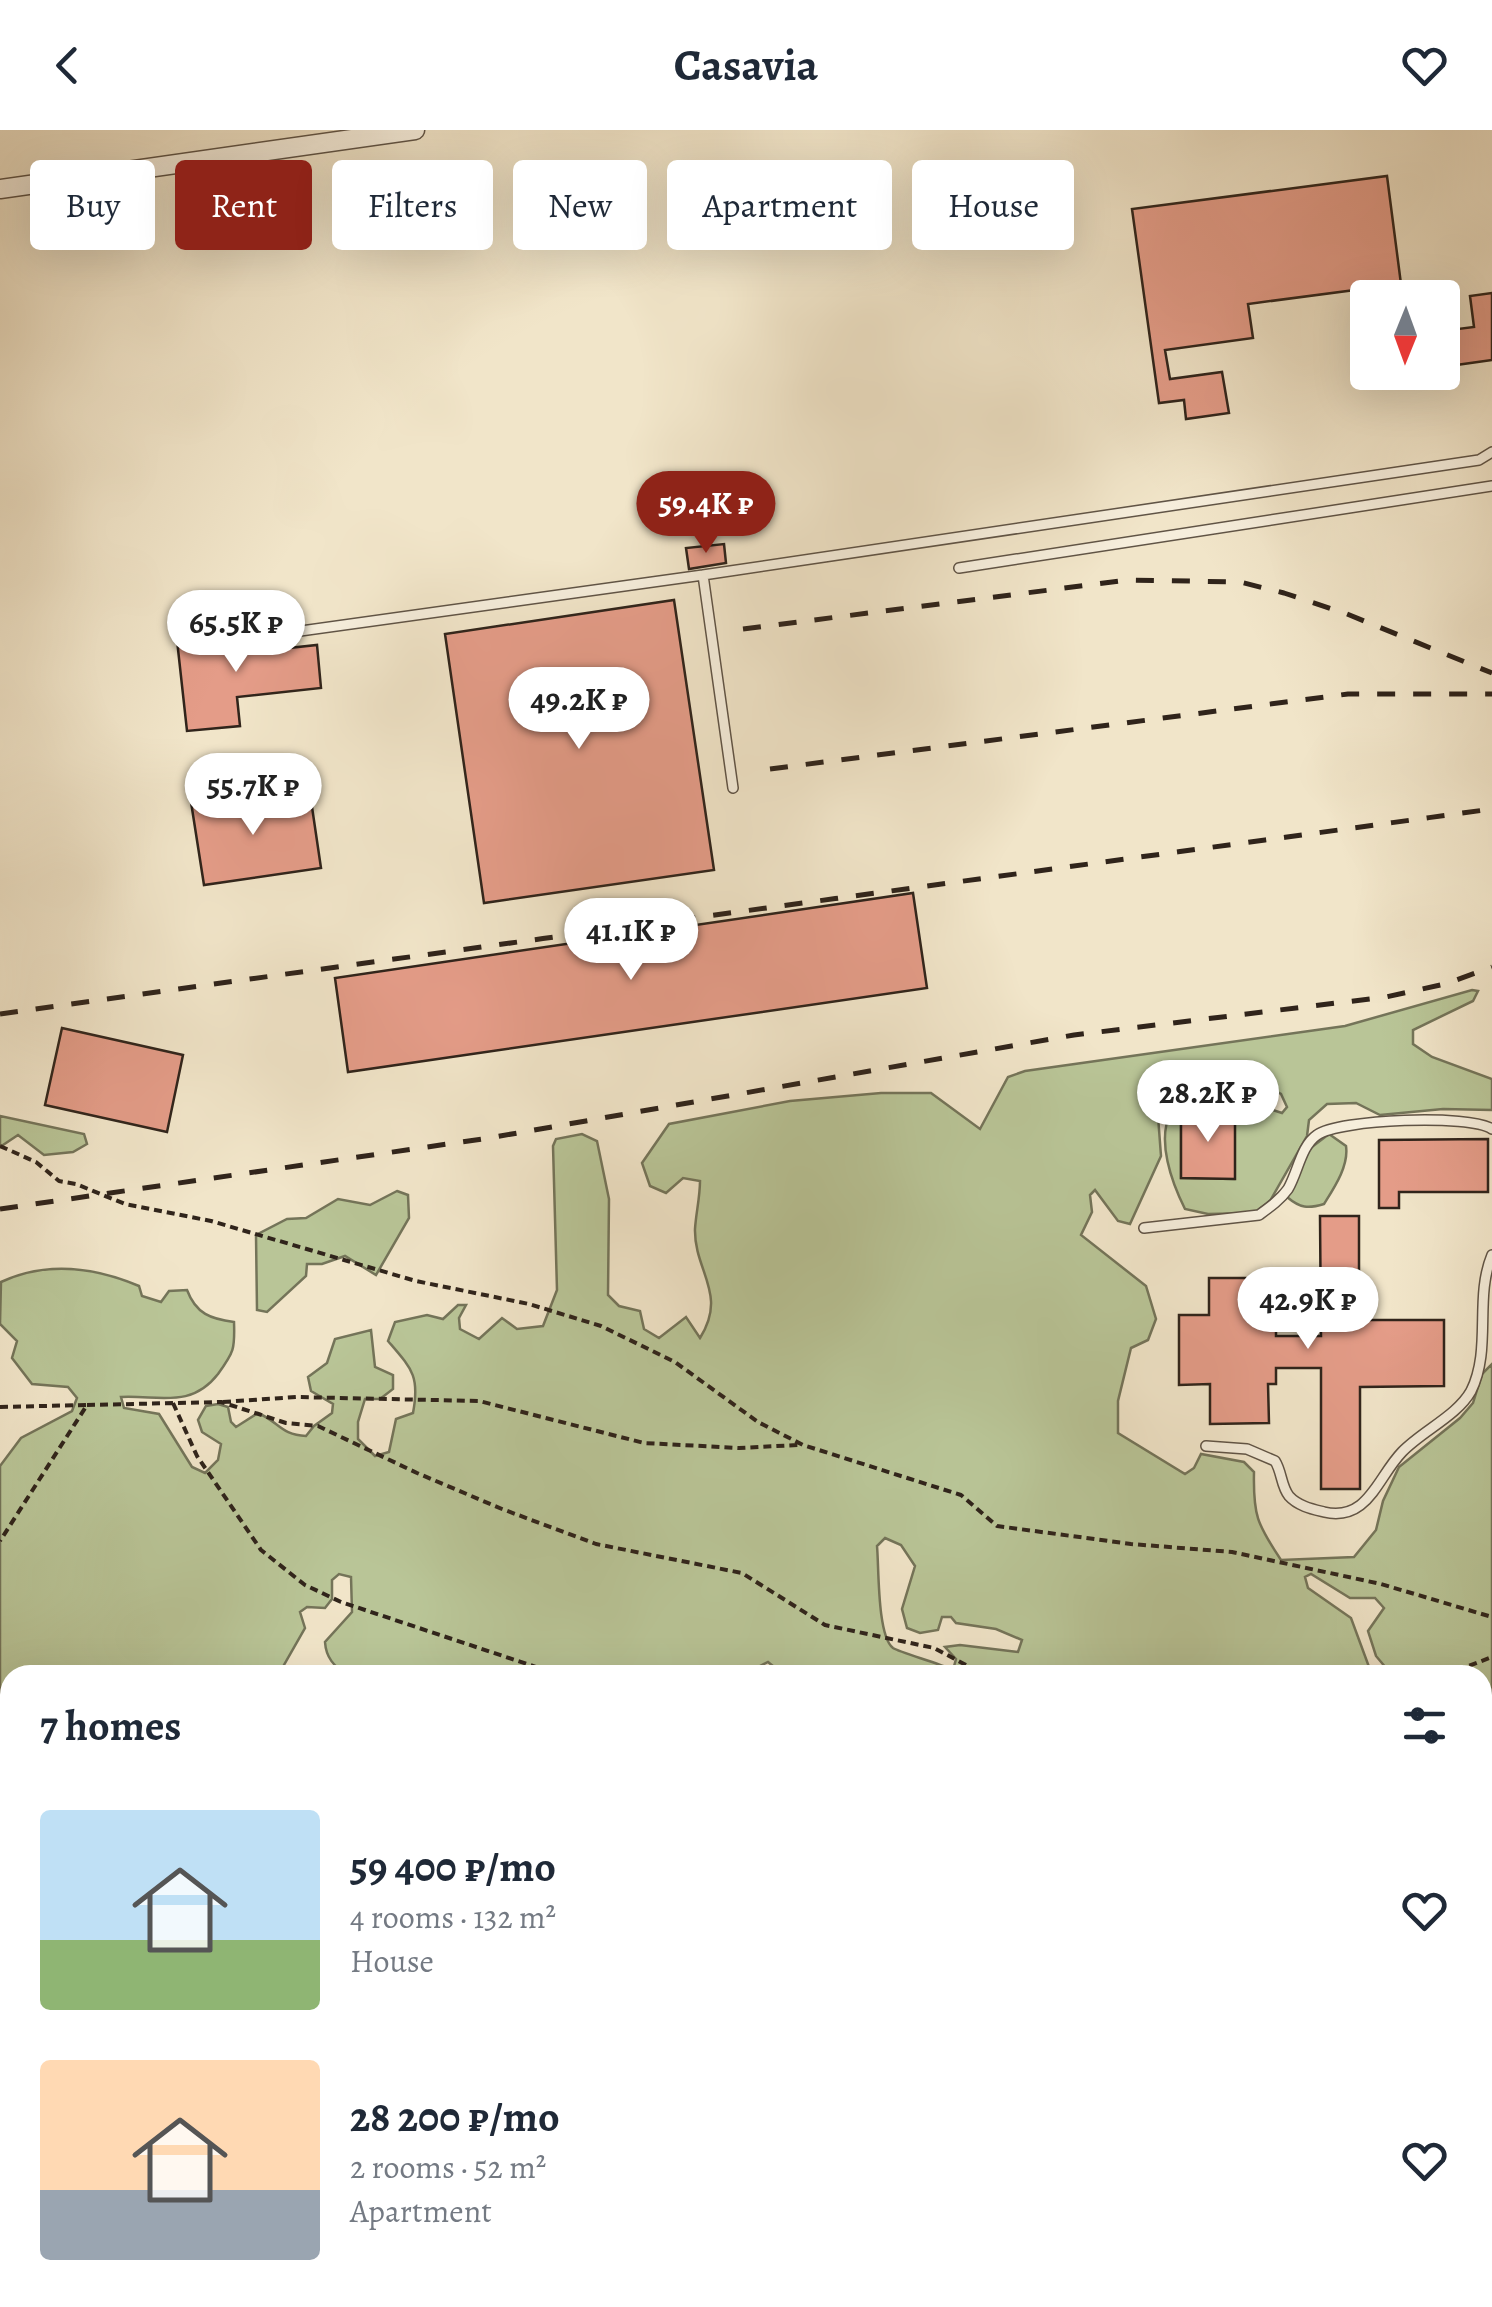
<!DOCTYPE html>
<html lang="en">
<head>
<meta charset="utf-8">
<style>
  body { margin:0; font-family:Alegreya,serif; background:#f2f2f3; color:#1f2937; height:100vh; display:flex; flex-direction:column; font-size:38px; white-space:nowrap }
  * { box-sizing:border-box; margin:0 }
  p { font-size:32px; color:#747a83 }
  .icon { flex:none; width:55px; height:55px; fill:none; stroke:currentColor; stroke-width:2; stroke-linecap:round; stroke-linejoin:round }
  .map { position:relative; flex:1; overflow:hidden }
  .side { position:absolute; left:0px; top:1535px; width:1492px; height:642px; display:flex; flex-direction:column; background:#fff; border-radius:30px 30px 0 0; box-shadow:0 10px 40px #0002 }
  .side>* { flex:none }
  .hud { position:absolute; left:30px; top:30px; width:1432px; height:90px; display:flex; gap:20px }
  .needle { width:65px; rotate:181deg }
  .buttons { position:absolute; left:1350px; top:150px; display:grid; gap:20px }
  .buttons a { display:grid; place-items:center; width:110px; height:110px; border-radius:10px; background:#fff; box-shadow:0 10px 40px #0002; font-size:50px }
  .price { position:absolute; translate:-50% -85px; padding:0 22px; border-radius:35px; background:#fff; color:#222; font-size:32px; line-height:65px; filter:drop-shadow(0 2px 5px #0008) }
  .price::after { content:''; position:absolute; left:50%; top:60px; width:30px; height:22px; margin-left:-15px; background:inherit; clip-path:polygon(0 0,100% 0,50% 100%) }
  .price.active { background:#8f2418; color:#fff }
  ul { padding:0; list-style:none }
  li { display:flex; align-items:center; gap:30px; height:250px; padding:0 40px }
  li span { display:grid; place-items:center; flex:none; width:280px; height:200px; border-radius:10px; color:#555 }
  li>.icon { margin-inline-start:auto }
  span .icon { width:120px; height:120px; fill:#fffc; stroke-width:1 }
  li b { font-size:42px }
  h2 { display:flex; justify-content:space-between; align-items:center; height:120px; padding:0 40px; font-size:42px }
  .pill { padding:0 35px; border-radius:10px; background:#fff; box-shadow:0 10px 40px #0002; font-size:35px; line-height:90px }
  .pill.active { background:#8f2418; color:#fff }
  header { display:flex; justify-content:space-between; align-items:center; height:130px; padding:0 40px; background:#fff; font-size:45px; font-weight:700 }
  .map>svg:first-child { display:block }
  .green { fill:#b9c597; stroke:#747459; stroke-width:2.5; fill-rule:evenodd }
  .building { fill:#e49c88; stroke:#30241b; stroke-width:2.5 }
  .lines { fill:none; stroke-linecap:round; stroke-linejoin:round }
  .lane-casing { stroke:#605446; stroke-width:12 }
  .street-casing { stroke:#605446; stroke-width:21 }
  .path { stroke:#30241b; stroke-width:4; stroke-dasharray:8 5; stroke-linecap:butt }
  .lane { stroke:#f6eedc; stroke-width:9 }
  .street { stroke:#f6eedc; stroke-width:18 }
  .rail { stroke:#30241b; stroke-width:5; stroke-dasharray:18 18; stroke-linecap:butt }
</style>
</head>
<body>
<header><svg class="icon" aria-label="back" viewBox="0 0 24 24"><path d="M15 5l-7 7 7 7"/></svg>Casavia<svg class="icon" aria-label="heart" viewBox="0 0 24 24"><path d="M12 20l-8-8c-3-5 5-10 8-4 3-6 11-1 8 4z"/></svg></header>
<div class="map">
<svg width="1492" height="2177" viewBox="0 0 1492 2177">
  <rect width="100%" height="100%" fill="#f1e5c9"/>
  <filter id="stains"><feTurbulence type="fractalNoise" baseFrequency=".002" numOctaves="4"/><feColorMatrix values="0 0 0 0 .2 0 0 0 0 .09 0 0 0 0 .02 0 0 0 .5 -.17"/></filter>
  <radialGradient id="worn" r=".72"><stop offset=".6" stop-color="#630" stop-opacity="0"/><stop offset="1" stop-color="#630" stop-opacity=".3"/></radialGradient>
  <path class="green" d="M1472 860 1478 861 1473 871 1413 900V914L1432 927 1492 949V980L1443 979 1380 985 1356 973 1327 974 1309 990 1307 1006 1270 1071 1254 1083 1208 1084 1185 1079C1172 1053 1156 1010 1171 982H1181V1048L1234 1049 1235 982H1222L1223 971 1229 966 1282 983 1287 977 1281 964 1234 940 1207 939 1174 953 1158 986 1161 1026 1130 1094 1118 1091 1095 1060 1090 1065 1092 1082 1081 1105 1146 1156 1156 1189 1148 1210 1131 1218 1118 1271V1303L1185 1344 1194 1338 1201 1324 1244 1332 1254 1342C1253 1385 1257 1394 1281 1430L1354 1427 1376 1400 1383 1371 1399 1337 1460 1288 1473 1273 1482 1244 1492 1234V1564L1483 1568 1482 1545H1392L1376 1526 1368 1501 1384 1478 1375 1468H1350L1311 1444 1305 1447 1308 1458 1351 1488 1372 1545H784L768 1532 760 1536 759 1545H347C334 1536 326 1528 325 1512L352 1482 351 1447 339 1444 332 1450V1469L325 1478 307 1477 300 1482 305 1498 284 1535 287 1545H10V1826L0 1834V1336L21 1308 72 1281 77 1268 68 1257 32 1254 12 1228 17 1211 0 1194 1 1152C46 1131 94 1137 139 1156L142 1166 161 1172 169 1161 187 1160C196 1184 211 1189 234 1192 235 1219 234 1222 218 1244 191 1279 159 1265 121 1267L124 1278 159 1284 192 1337 205 1343 218 1330 221 1314 202 1302 198 1290 206 1276 218 1274 228 1277 231 1292 236 1297 258 1283C279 1292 281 1305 306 1306L314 1296 332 1283 333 1274 311 1261 308 1247 327 1233 335 1209 371 1200 375 1237 393 1245V1259L380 1269H365L358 1292V1309L375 1326 389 1322 396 1289 413 1283C420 1246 412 1239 388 1211L395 1192 427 1185 443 1189 458 1175H466L459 1188 460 1199 479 1209 502 1188 517 1199 543 1196 557 1160 553 1016 556 1009 582 1004 597 1011 609 1069 608 1165 619 1176 640 1181 644 1199 659 1208 686 1187 700 1208C728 1164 694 1141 695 1099 696 1083 700 1067 700 1051L683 1048 666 1063 650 1056 642 1033 669 994 790 971 881 963H931L980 999 1008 947 1025 941 1345 896ZM885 1408 901 1415 915 1436 902 1479 907 1498 920 1503 938 1500 942 1487H951L956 1493 996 1499 1022 1510 1018 1522 960 1515 945 1517 956 1529 953 1540C939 1533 901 1523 893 1518 877 1506 879 1436 877 1416Z
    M0 986 84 1004 87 1014 73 1022 44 1025 18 1005 0 1017Z
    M1329 1004 1346 1016C1349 1036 1334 1058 1324 1074 1308 1079 1300 1078 1287 1067L1308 1020Z
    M397 1061 408 1065 409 1088 376 1145 345 1126 322 1134H307L306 1146 267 1182 257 1180 256 1105 287 1089 306 1088 338 1069 370 1075Z
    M1492 1592V1680L1483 1693V1593Z
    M10 2084V2168H257L262 2177H0V2094Z
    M316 2168H563L594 2177H308Z
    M1032 2168H1075L1066 2177H1028Z
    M1099 2168H1158L1151 2177H1090Z"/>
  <path class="building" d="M1387 46 1401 154 1248 174 1253 208 1165 220 1170 249 1222 242 1229 283 1186 289 1184 270 1159 273 1132 79Z
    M1492 163V230L1442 237V201L1474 197 1470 166Z
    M724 414 726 433 689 439 686 418Z
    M674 470 714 740 484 773 445 504Z
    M230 495 233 524 317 515 321 558 237 567 240 596 187 601 176 501Z
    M277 660 280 682 312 677 321 738 204 755 191 672Z
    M913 763 927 858 348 942 335 848Z
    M62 898 183 925 167 1002 45 975Z
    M1181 982H1235V1049L1181 1048Z
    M1488 1009V1062H1399V1078H1379V1010Z
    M1320 1086H1359V1190H1444V1256L1360 1257V1359H1321V1238H1276V1254H1268L1269 1293 1210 1294V1254L1179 1255V1185H1209V1148H1268V1185H1276V1206H1321Z"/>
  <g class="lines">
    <defs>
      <path id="lane" d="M959 438 1492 356
        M243 509 703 445
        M733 658 703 445 1479 330 1492 322
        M1144 1098 1259 1085C1270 1077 1280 1070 1288 1059 1298 1042 1301 1016 1317 1005 1339 989 1470 984 1492 999
        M1206 1316 1247 1319 1275 1331C1282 1342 1281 1356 1289 1366 1298 1376 1312 1379 1324 1382 1368 1392 1377 1348 1402 1322 1422 1301 1457 1286 1471 1261 1492 1219 1474 1168 1492 1125"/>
      <path id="street" d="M0 59 415 0"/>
    </defs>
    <use href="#lane" class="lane-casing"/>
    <use href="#street" class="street-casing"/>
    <path class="path" d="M0 1016 36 1032 59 1051 76 1054 125 1074 211 1091 416 1151 529 1174 601 1196 675 1232 758 1292 803 1315 961 1365 997 1396 1131 1414 1232 1422 1381 1454 1492 1487
      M223 1272 296 1267 479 1271 644 1313 739 1318 798 1315
      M173 1273 197 1326 261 1420 305 1455 341 1472 560 1545
      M87 1275 221 1272 286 1293 318 1296 417 1343 502 1379 596 1414 742 1443 825 1495 934 1518 985 1545
      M0 1277 87 1275 0 1411
      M1445 1545 1492 1527
      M1482 1737 1492 1733
      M0 2067 10 2058
      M317 2177 323 2168
      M1074 2177 1083 2168"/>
    <use href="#lane" class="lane"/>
    <use href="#street" class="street"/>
    <path class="rail" d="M743 499 1128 450 1240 452 1284 463 1347 484 1492 543
      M770 639 1348 564H1492
      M0 884C497 814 995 747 1492 679
      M0 1079 489 1008 1074 905 1386 867 1445 854 1492 837"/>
  </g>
  <rect width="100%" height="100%" filter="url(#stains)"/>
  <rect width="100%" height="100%" fill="url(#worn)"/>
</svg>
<div class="buttons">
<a><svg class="needle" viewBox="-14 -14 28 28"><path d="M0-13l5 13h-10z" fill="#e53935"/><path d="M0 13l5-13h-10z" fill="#747a83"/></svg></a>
</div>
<b class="price active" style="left:706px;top:426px">59.4K ₽</b>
<b class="price" style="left:236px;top:545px">65.5K ₽</b>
<b class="price" style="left:579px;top:622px">49.2K ₽</b>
<b class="price" style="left:253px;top:708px">55.7K ₽</b>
<b class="price" style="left:631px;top:853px">41.1K ₽</b>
<b class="price" style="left:1208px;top:1015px">28.2K ₽</b>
<b class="price" style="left:1308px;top:1222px">42.9K ₽</b>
<div class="hud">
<a class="pill">Buy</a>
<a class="pill active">Rent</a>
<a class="pill">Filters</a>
<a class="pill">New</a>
<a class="pill">Apartment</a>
<a class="pill">House</a>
</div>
<section class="side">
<h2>7 homes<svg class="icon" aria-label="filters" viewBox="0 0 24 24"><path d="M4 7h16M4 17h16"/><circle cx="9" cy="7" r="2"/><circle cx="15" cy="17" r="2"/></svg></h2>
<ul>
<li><span style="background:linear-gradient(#bfe0f5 65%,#8fb573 0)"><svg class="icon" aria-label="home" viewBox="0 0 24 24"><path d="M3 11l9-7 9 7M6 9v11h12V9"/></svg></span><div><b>59 400 ₽/mo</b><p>4 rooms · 132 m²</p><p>House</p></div><svg class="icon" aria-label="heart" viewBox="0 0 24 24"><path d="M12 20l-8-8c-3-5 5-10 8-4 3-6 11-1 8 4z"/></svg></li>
<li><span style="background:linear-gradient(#ffd9b3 65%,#9aa5b1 0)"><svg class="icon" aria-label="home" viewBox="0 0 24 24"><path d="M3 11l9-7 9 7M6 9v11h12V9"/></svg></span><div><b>28 200 ₽/mo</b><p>2 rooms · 52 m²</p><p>Apartment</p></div><svg class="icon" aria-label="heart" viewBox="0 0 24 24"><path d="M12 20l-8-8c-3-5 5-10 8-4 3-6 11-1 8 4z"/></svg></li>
</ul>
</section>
</div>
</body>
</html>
